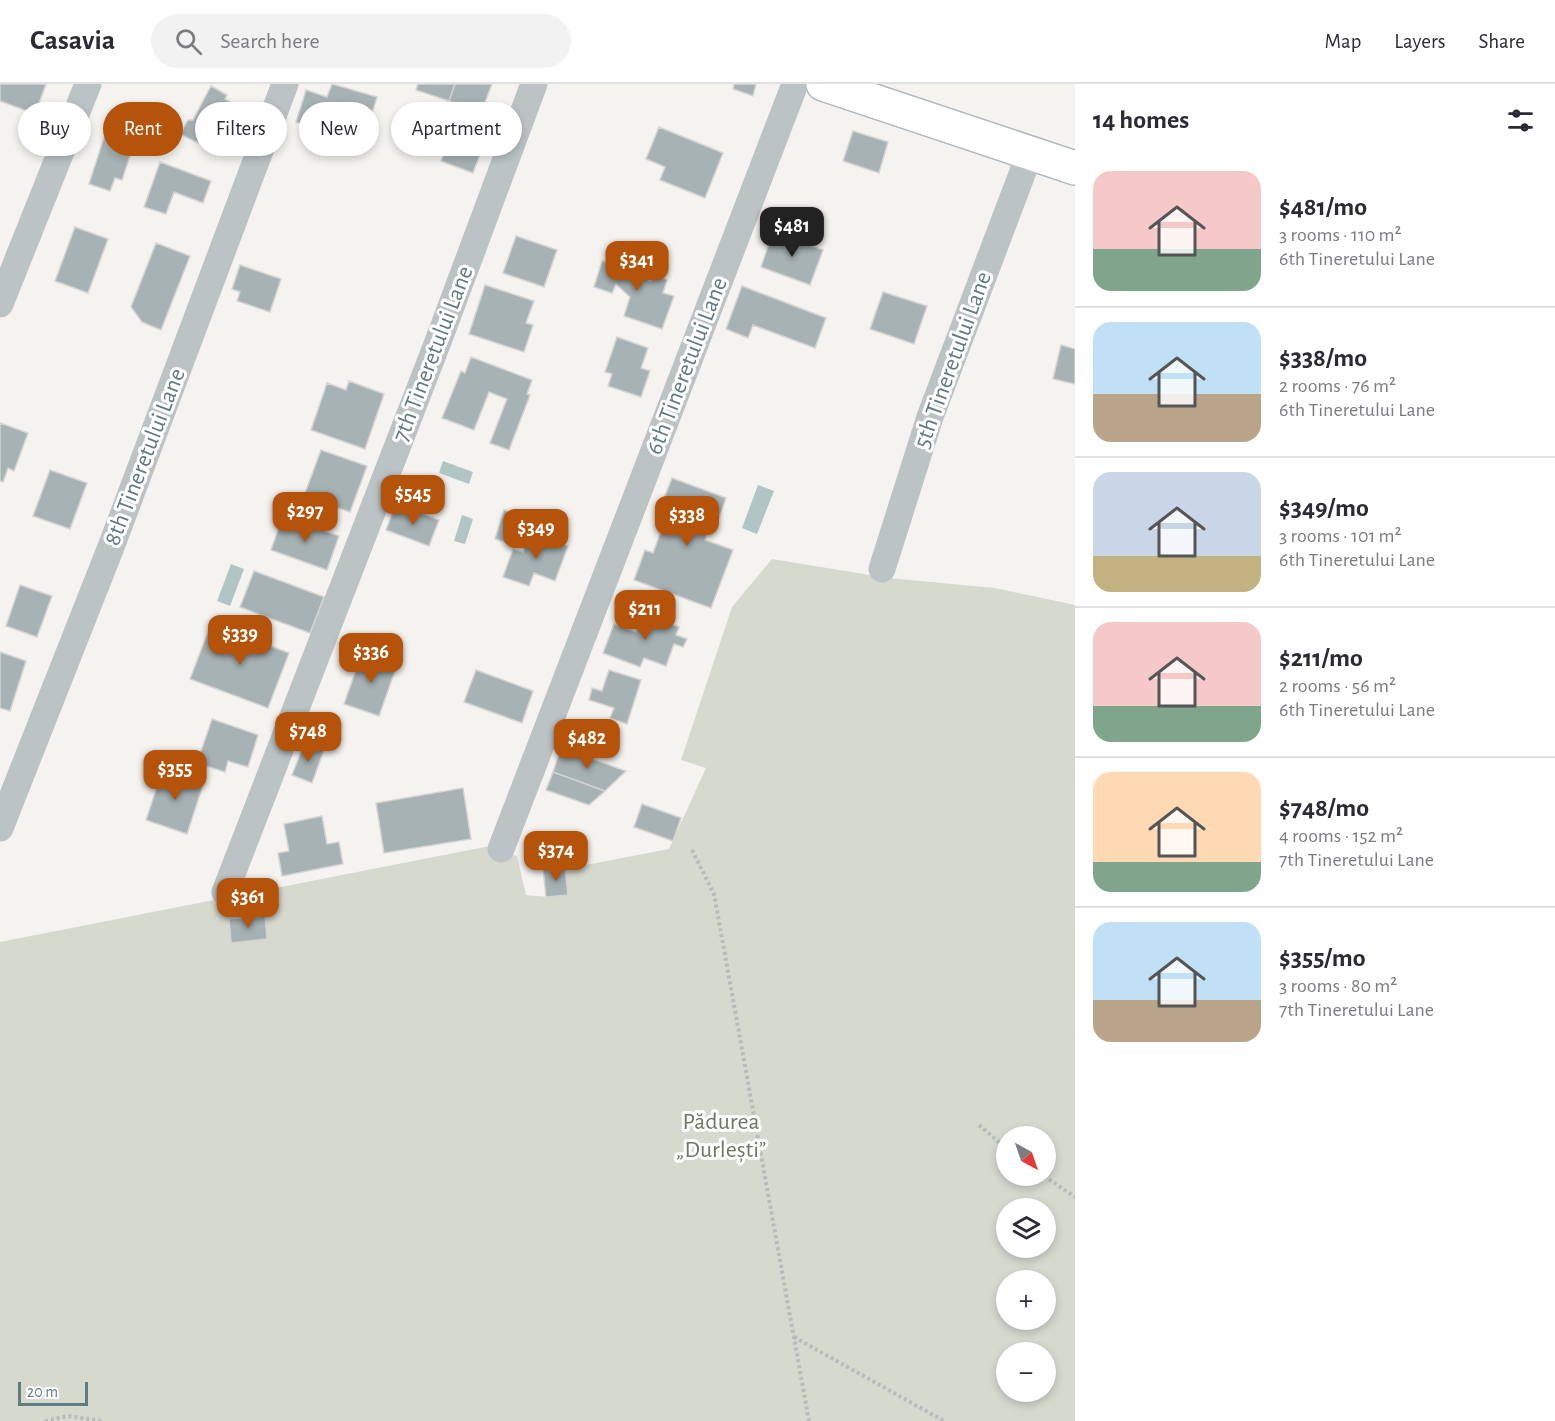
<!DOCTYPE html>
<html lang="en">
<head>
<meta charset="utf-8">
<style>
  body { margin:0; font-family:"Alegreya Sans",sans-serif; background:#f2f2f3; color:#2b2b33; height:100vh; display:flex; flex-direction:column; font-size:22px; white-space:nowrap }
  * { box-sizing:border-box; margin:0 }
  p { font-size:20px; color:#7c7c81 }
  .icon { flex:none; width:33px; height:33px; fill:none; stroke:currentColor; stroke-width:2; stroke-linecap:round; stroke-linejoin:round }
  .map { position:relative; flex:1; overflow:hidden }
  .drawer { display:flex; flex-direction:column; background:#fff; width:480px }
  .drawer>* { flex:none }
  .banner { position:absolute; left:18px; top:18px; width:570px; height:54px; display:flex; gap:12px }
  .needle { width:39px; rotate:140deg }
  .fabs { position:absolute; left:996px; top:1042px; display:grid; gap:12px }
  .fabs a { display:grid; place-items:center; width:60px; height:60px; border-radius:50%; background:#fff; box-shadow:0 3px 9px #0003; font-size:30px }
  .scale { position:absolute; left:18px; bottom:15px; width:70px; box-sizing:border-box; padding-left:6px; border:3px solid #617b82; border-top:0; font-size:16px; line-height:21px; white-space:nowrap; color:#617b82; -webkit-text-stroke:4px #fff; paint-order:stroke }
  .price { position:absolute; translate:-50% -51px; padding:0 14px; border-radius:12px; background:#b45309; color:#fff; font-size:20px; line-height:39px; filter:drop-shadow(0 2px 3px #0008) }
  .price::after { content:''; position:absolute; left:50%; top:36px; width:18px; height:14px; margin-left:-9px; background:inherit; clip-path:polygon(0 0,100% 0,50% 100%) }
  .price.on { background:#222; color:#fff }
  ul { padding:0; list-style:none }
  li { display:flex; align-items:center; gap:18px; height:150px; padding:0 18px }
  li+li { border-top:2px solid #e1e1e2 }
  li span { display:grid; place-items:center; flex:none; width:168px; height:120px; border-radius:18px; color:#555 }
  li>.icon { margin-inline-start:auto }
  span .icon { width:72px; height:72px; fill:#fffc; stroke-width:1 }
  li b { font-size:26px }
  h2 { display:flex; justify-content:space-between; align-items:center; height:72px; padding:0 18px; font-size:26px }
  .chip { padding:0 21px; border-radius:27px; background:#fff; box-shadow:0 3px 9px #0003; font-size:21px; line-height:54px }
  .chip.on { background:#b45309; color:#fff }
  header { display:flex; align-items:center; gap:36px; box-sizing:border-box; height:84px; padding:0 30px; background:#fff; border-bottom:2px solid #e1e1e2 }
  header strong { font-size:28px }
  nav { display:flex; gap:33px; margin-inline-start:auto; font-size:21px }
  .search { width:420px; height:54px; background:#f2f2f3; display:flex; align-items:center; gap:15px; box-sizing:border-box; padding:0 21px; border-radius:33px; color:#7c7c81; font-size:22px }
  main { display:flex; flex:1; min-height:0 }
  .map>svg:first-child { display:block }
  .green { fill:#d5d9ce; fill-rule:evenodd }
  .water { fill:#b2c5c5 }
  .building { fill:#a7b2b4; stroke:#d5d4d2; stroke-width:1.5 }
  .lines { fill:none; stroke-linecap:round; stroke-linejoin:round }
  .secondary-casing { stroke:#aeb7b9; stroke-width:36 }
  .path { stroke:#b6bbbc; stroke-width:4; stroke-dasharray:3 3; stroke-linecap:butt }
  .street { stroke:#bcc3c5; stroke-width:27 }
  .secondary { stroke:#fff; stroke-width:33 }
  .labels { text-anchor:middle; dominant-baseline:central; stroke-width:6; stroke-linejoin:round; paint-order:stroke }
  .street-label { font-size:24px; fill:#617b82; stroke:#fff }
  .park-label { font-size:24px; fill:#6b7961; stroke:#fff }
</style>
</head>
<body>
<header>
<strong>Casavia</strong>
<div class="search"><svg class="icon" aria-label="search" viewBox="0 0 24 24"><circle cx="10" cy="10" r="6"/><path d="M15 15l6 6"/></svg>Search here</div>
<nav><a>Map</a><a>Layers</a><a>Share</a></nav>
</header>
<main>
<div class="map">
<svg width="1075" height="1337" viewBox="0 0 1075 1337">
  <rect width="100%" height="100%" fill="#f4f3ef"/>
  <path class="green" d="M772 475 888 494 995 504 1075 521V1337H0V858L490 762 517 772 526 811 549 813 565 785 669 765 706 684 681 676 732 523ZM1006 1053H1046V1092H1006ZM1006 1125H1046V1164H1006ZM1006 1197H1046V1236H1006ZM1006 1269H1046V1308H1006Z"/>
  <path class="water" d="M404 32 416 35 408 60 396 56Z
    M443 377 473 388 469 400 439 389Z
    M758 401 774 407 757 450 742 444Z
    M462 431 473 435 465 460 454 457Z
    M231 480 244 485 230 522 217 517Z"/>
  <path class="building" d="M0 0H46L35 30 0 17Z
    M332 0 377 13 371 33 365 31 356 58 296 38 306 6 327 13Z
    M418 0H455L449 17 416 6Z
    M455 0H492L481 29 449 17Z
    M734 0H756L753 12 733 5Z
    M211 2 227 11 225 15 234 20 218 52 205 46 198 59 180 50 188 36H193Z
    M108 41 137 51 122 96 115 94 110 107 89 100Z
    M454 43 486 55 473 89 441 77Z
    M659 43 723 69 705 114 660 96 665 83 646 75Z
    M853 47 888 58 879 89 843 77Z
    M160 78 211 97 203 119 174 108 166 130 144 123Z
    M75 143 108 155 88 209 55 197Z
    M773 148 823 166 810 201 761 183Z
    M516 152 557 166 544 203 503 189Z
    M156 159 190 172 161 246 142 238 131 223Z
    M619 173 650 197 657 189 667 196 663 209 674 212 662 245 624 232 630 213 616 200 612 209 594 203 602 177 614 180Z
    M240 181 281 195 270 228 237 217 240 208 232 205Z
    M485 201 534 217 526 239 533 241 524 268 469 250Z
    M742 202 826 234 815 264 753 241 748 254 726 245Z
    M883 208 927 222 914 260 870 245Z
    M617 253 648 264 641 284 650 287 641 313 608 302 612 290 605 288Z
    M1061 261 1075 265V300L1053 295Z
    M471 273 532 296 527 310 530 311 509 366 490 359 507 315 489 308 474 346 442 334 461 287 465 289Z
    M349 297 384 310 365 365 311 346 327 299 346 306Z
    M0 339 28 349 14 387 8 384 3 398 0 397Z
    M321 366 367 382 350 428 304 412Z
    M50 386 87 399 70 445 33 432Z
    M672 394 726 414 719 434 713 432 705 456 733 466 711 524 634 496 645 466 653 469 668 428 660 425Z
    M409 424 439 436 429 462 386 446 394 425 407 430Z
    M504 426 526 432 517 462 495 455Z
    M283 432 339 452 327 486 271 466Z
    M530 448 568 462 555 497 534 489 529 502 503 493 513 465 523 468Z
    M254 487 324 513 310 549 240 523Z
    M20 501 52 512 37 553 6 542Z
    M645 525 666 533 665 538 679 543 676 551 687 555 683 563 674 560 666 582 644 574 640 583 603 569 614 540 636 548Z
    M211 540 289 569 268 624 190 595Z
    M0 568 26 577 10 627 0 624Z
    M362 569 397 581 379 632 344 620Z
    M476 586 533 607 522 639 464 618Z
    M609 586 641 596 627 640 610 634 614 624 589 616 592 604 602 607Z
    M212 635 258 651 248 683 228 677 225 688 197 679Z
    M305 658 324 666 312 699 292 691Z
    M561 664 626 687 605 707 553 688Z
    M163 685 204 698 187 750 146 736Z
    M553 688 605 707 589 721 546 706Z
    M463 704 471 755 384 769 376 719Z
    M642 720 681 734 673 757 634 743Z
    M322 732 327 760 339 758 343 780 282 792 278 769 289 767 284 740Z
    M565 782 568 811 546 813 543 784Z
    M265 832 267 855 231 859 229 835Z"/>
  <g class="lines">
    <defs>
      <path id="secondary" d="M823 0 1075 84"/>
    </defs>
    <use href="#secondary" class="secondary-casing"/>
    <path class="path" d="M692 766 714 810 809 1337
      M979 1041 1006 1064
      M1044 1092 1075 1113
      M794 1253 944 1337
      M45 1337 68 1332 103 1337"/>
    <path class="street" d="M0 220 88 0
      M882 485 930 333 1030 69
      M0 744 111 463 285 0
      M501 765 795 0
      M225 808 439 255 534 0"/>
    <use href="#secondary" class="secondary"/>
  </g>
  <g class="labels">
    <g class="street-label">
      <text transform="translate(433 270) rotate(-69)">7th Tineretului Lane</text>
      <text transform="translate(953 276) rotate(-70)">5th Tineretului Lane</text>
      <text transform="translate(687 282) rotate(-69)">6th Tineretului Lane</text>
      <text transform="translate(145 373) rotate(-69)">8th Tineretului Lane</text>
    </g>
    <g class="park-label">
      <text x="721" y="1038">Pădurea<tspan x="721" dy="28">„Durlești”</tspan></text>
    </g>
  </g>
</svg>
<div class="fabs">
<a><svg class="needle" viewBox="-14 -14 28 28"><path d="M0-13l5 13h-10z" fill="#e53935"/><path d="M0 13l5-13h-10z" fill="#7c7c81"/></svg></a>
<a><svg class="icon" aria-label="layers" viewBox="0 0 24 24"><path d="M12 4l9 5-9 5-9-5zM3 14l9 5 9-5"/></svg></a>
<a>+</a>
<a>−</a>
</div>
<div class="scale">20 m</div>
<b class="price on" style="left:792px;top:174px">$481</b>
<b class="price" style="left:637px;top:208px">$341</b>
<b class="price" style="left:413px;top:442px">$545</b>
<b class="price" style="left:305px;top:459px">$297</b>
<b class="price" style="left:687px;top:463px">$338</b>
<b class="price" style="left:536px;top:476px">$349</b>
<b class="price" style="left:645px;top:557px">$211</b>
<b class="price" style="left:240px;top:582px">$339</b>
<b class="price" style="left:371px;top:600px">$336</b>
<b class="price" style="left:308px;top:679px">$748</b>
<b class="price" style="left:587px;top:686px">$482</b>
<b class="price" style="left:175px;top:717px">$355</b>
<b class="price" style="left:556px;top:798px">$374</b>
<b class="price" style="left:248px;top:845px">$361</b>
<div class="banner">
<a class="chip">Buy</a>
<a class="chip on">Rent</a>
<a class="chip">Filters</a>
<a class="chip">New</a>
<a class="chip">Apartment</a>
</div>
</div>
<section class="drawer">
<h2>14 homes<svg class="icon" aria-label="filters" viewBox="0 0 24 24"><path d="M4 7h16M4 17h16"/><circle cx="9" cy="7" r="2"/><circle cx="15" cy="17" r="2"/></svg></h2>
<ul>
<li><span style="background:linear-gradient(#f6c9c9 65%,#7fa58c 0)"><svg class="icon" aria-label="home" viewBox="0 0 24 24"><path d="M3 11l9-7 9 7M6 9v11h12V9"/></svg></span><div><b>$481/mo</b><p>3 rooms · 110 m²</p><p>6th Tineretului Lane</p></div></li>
<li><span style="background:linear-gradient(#bfe0f5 60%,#b9a48a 0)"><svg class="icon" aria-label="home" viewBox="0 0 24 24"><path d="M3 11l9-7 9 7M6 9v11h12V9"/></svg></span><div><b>$338/mo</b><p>2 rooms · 76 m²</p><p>6th Tineretului Lane</p></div></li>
<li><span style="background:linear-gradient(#c9d6e8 70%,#c2b280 0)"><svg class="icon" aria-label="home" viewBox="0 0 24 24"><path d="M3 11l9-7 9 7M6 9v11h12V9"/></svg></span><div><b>$349/mo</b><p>3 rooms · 101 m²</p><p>6th Tineretului Lane</p></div></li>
<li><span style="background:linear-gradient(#f6c9c9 70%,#7fa58c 0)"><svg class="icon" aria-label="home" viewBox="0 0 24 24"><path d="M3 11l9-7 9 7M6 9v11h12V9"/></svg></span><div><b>$211/mo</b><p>2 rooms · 56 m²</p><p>6th Tineretului Lane</p></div></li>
<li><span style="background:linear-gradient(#ffd9b3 75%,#7fa58c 0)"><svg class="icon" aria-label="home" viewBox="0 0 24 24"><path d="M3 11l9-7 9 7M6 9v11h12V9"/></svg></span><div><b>$748/mo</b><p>4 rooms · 152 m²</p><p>7th Tineretului Lane</p></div></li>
<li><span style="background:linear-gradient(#bfe0f5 65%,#b9a48a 0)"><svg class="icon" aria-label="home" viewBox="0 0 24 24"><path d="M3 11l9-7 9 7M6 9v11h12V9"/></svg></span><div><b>$355/mo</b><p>3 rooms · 80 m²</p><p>7th Tineretului Lane</p></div></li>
</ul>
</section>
</main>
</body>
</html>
